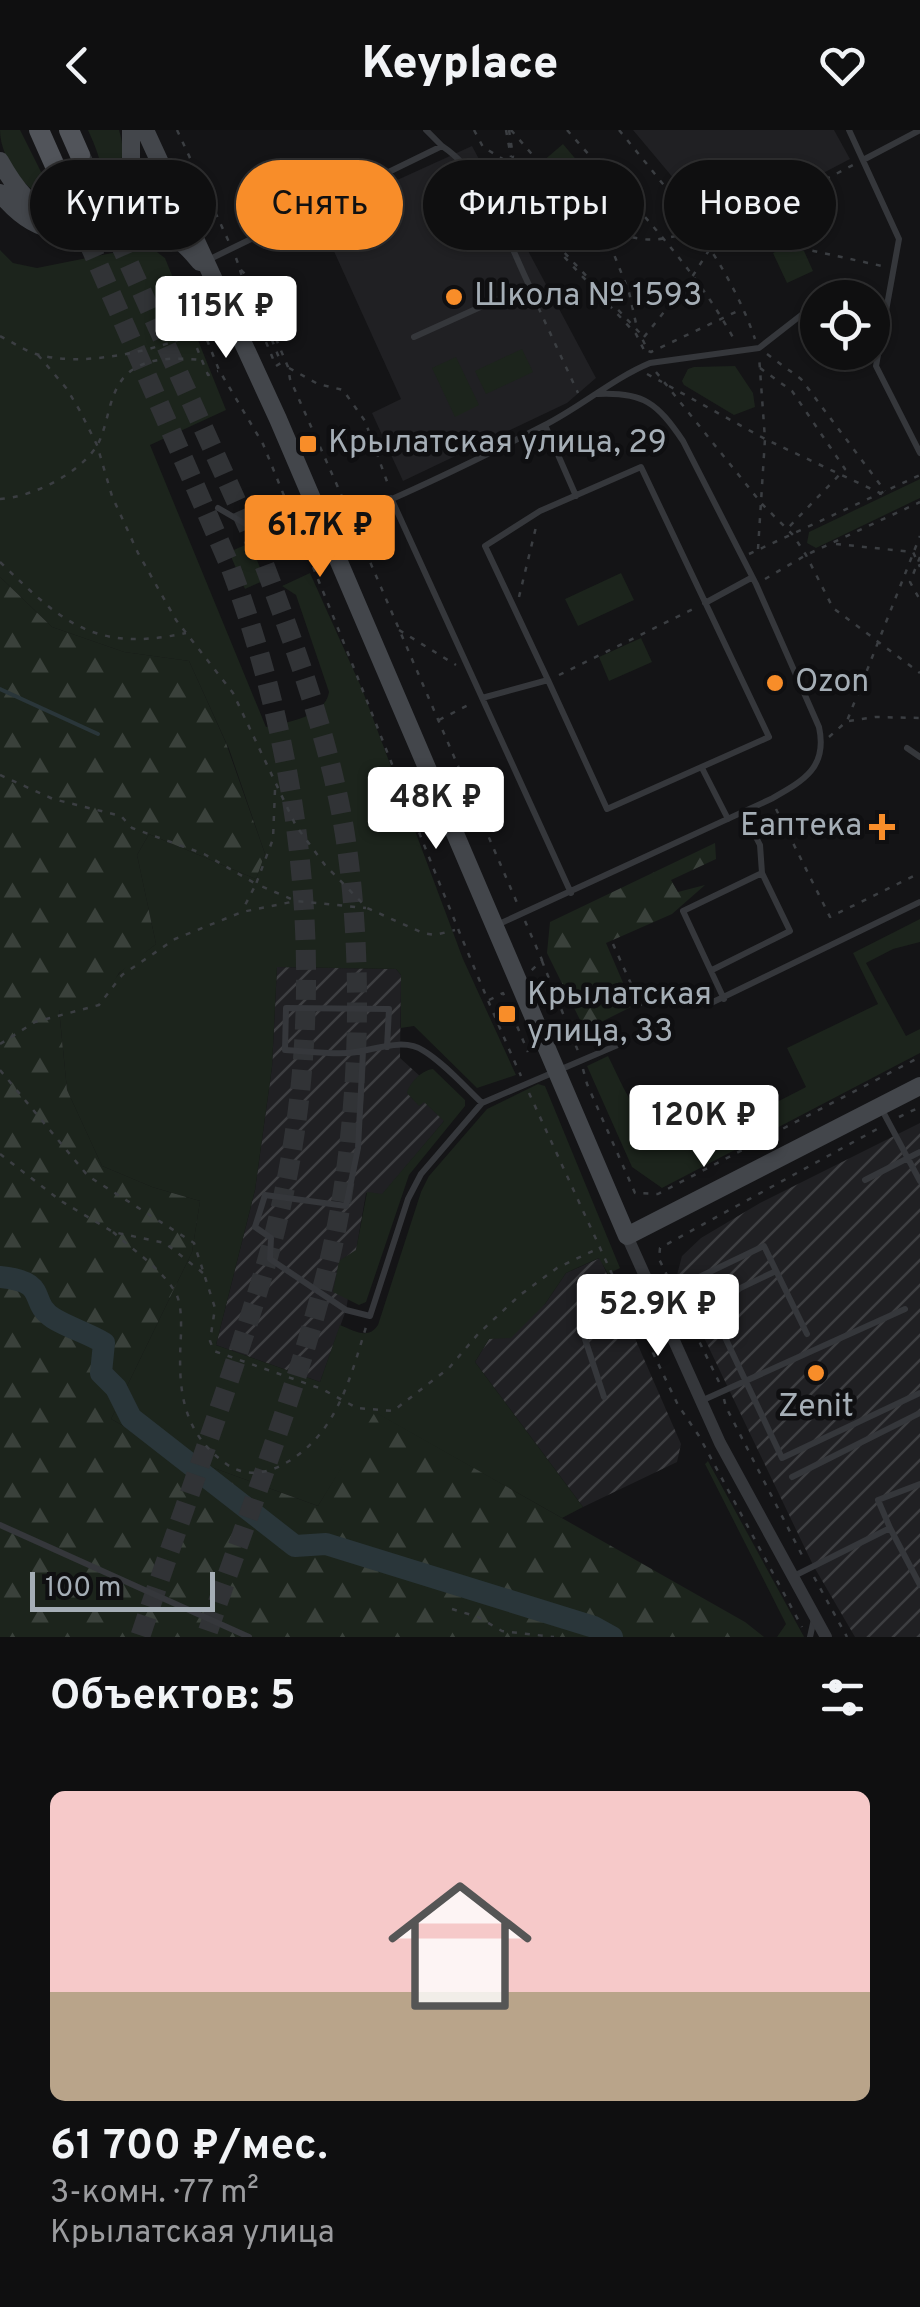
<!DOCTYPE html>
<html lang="ru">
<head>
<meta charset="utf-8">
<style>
  body { margin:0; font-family:Overpass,sans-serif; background:#181819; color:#f1f3f6; height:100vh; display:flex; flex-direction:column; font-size:38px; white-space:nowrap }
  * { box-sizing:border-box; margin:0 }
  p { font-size:32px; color:#9b9c9f }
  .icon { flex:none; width:55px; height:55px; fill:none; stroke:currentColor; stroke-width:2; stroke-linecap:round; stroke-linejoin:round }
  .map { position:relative; height:1507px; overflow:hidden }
  .panel { display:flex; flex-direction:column; background:#0f0f10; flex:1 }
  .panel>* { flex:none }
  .top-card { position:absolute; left:30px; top:30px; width:860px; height:90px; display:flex; gap:20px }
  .tools { position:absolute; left:800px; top:150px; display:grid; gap:20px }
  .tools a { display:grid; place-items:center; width:90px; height:90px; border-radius:50%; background:#0f0f10; box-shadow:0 2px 8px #0004,0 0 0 2px #2f2f30; font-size:50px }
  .scale { position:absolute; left:30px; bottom:25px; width:185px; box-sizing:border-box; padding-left:10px; border:5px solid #a5aeb6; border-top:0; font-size:28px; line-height:35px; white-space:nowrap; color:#a5aeb6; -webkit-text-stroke:8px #0f0f11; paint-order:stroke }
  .price { position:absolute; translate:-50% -85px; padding:0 22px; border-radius:10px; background:#fff; color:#222; font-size:32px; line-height:65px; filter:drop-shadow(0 2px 5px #0008) }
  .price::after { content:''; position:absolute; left:50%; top:60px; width:30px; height:22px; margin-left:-15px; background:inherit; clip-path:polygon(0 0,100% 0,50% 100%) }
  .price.on { background:#f88d29; color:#111 }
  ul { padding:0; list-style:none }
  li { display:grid; align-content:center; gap:20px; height:530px; padding:0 50px }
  li span { display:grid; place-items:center; height:310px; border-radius:15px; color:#555 }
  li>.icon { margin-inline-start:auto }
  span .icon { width:180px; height:180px; fill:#fffc; stroke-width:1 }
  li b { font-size:42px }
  h2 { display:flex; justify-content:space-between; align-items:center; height:120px; padding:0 50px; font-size:42px }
  .chip { padding:0 35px; border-radius:45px; background:#0f0f10; box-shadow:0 2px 8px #0004,0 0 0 2px #2f2f30; font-size:35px; line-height:90px }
  .chip.on { background:#f88d29; color:#111 }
  header { display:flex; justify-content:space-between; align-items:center; height:130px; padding:0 50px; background:#0f0f10; font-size:45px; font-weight:800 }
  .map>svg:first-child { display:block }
  .built { fill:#202023 }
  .industrial { fill:url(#industrial-furrows) }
  .green { fill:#1c241c }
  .forest { fill:url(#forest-firs) }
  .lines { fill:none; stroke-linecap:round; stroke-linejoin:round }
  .stream { stroke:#2a363a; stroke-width:4 }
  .river { stroke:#2a363a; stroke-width:22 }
  .primary-tunnel { stroke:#313336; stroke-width:20; stroke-dasharray:20 10; stroke-linecap:butt }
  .path { stroke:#3b3e42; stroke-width:2.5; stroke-dasharray:5 8; stroke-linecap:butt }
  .service { stroke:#35373b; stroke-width:6 }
  .minor { stroke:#35373b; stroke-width:12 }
  .secondary { stroke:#43464b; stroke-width:18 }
  .primary { stroke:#51545a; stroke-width:20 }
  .poi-dot { fill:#f88d29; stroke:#0f0f11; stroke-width:4 }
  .labels { text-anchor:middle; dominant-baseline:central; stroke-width:9; stroke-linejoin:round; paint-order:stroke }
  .poi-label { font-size:32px; fill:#a5aeb6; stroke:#0f0f11; text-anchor:start }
</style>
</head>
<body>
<header><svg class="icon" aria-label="back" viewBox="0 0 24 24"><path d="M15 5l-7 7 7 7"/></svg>Keyplace<svg class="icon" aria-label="heart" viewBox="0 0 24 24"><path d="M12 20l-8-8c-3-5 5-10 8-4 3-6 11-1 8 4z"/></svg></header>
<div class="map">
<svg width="920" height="1507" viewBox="0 0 920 1507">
  <defs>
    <pattern id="industrial-furrows" width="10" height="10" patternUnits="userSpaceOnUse" patternTransform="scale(2.5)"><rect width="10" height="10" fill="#202023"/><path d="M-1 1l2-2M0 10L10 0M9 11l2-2" fill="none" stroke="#3d3e41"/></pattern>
    <pattern id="forest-firs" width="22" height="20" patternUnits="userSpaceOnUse" patternTransform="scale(2.5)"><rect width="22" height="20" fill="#1c241c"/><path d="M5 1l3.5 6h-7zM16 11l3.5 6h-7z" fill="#3a413b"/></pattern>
  </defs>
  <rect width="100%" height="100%" fill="#141416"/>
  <path class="built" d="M633 0H834L850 29 716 99Z
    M472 16 596 248 567 273 403 351 372 283 401 269 318 86Z"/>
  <path class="industrial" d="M277 837 396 839 401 845 400 928 455 978 382 1065 366 1063 346 1180 320 1252 216 1215 255 1060 272 937Z
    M920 993V1507H855L813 1435 676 1149 682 1126 701 1108 760 1073Z
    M600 1128 681 1314 677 1332 583 1377 475 1232 489 1209 545 1174 566 1143Z"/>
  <path class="green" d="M0 0H20L57 74C29 65 0 31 0 0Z
    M88 0H119C132 39 106 73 66 75 114 61 104 36 88 0Z
    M563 14 595 52 574 69 542 32Z
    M538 37 561 64 546 75 524 49Z
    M786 117 804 121 813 141 787 153 773 123Z
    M137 118 153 119 165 128 226 280 150 315 266 597C288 592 325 587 329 562L296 465 282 456 310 443 362 559 463 829 516 945 477 958 414 896 401 898V845L396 839 277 837 272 937 255 1060 216 1215 320 1252 340 1195C355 1201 368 1210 378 1195L421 1062 429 1046 487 979 538 954 545 956 620 1138 608 1144 599 1128 566 1143 545 1174 511 1208 489 1209 475 1232 583 1377 562 1388 376 1283 318 1376 170 1322 111 1289 192 1122 200 1071 152 1057 102 1036 67 960 59 879C100 877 94 873 118 845 128 833 143 824 156 814L137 725 149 704 256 749 265 724 229 619 189 531 124 522 52 497 0 447V120L13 133 37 138Z
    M522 219 533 242 486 264 475 241Z
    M456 227 479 275 455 287 432 238Z
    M735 236 753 263 755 277 734 285 684 255 682 251 688 239 694 237Z
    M920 349V368L816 418 807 413 809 402Z
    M250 413 265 450 245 459 229 422Z
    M621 443 634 470 578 496 565 469Z
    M641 508 652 532 609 551 599 527Z
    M920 789V812L893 819 866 833 906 906 920 899V923L662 1058 632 1037 587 936 608 926C625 959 643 1013 689 1005L696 1014 806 957 787 918 878 874 853 823Z
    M433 939 465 970V976L409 1045 366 1172 359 1175 333 1162 339 1131 356 1120 367 1062 382 1064 444 991 424 972 419 976 407 963C410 952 422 940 433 939Z
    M708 1331 803 1505 804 1507H777L786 1494 705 1334Z"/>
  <path class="forest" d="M0 447 52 497 124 522 189 531 226 613 265 724 256 749 149 704 137 725 156 814 119 843 101 871 81 878 59 880 67 960 102 1036 152 1057 200 1071 192 1122 111 1289 170 1322 318 1376 375 1282 745 1492 764 1507H0Z
    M715 713 716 729 671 750 678 762 705 755 672 784 606 813 633 876 585 900 547 823 550 792Z"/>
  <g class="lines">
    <path class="stream" d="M0 559 98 604"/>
    <path class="river" d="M0 1147C51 1152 27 1171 53 1188 69 1198 88 1203 104 1213L101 1243 116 1258 131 1288 295 1416 326 1414 594 1497 612 1507"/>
    <path class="primary-tunnel" d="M80 25 261 426C293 511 325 597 342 687 366 820 361 1001 329 1132 298 1259 248 1383 206 1507
      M63 54 230 436C314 659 333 911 264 1141 227 1264 181 1385 140 1507"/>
    <path class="path" d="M177 0 229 112
      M474 0 483 17 511 34
      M506 0 511 27
      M509 0 513 26 511 34 542 103 636 204 647 226
      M511 0 594 96
      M567 0C626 67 692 132 735 211
      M619 0C672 65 727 128 755 209
      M513 34 545 102 639 202 648 221 651 222 742 179
      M507 81C551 68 597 103 642 109 671 113 686 96 718 106L853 35
      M605 102 629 162 637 198
      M236 128 240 139 251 150 288 237 290 249 348 380
      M240 140 253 181
      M185 157 204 203
      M533 166 578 263
      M256 188 276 236 281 233 263 187
      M0 206C12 212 24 220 36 224 81 238 156 221 198 202L180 158 185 155
      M192 206 208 245 218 241
      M644 207 692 147 718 106 773 112 882 136
      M207 210 219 240 263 314 287 373
      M767 224 801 249 885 361
      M38 225 67 259 80 281 97 315 112 366 138 423 176 490 233 563 296 696 325 735 367 778 423 803 435 805 455 800
      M289 238 318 254 343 260 365 291 389 357
      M760 238 792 261 845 339 787 399
      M656 242 762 374 793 405 806 425 833 478 920 543
      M647 244 662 252
      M669 256 765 309 882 364
      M0 369C33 367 81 343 98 314 106 298 108 278 115 262 130 226 169 227 202 230
      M293 389C371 574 439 763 521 946
      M355 397 518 775
      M836 414 913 422 920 437
      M758 419 765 309 759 226
      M749 424 920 345
      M920 427 910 452 920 470
      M0 432C62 492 94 523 186 503
      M765 449 806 425 920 372
      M519 467 536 397
      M399 500 456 535
      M559 545 695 478
      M439 590 472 573
      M849 591 875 587 920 588
      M829 607 847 591 920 406
      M0 645 53 669 121 686 132 698 204 724 256 754 243 779
      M275 660 273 709 256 754 296 771 366 778
      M776 679 830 787 920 743
      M525 791 542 830 531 841
      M613 814 641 876
      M542 831 578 921
      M489 870 503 863 528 922
      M0 914 35 892 99 875 122 845 175 809 242 782 296 771
      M583 939 587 954 635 1063 658 1064 920 927
      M0 940 88 1046 194 1113 215 1178 210 1211 214 1221 322 1259 357 1278 393 1281 449 1238 478 1204 520 1165 557 1138 599 1118
      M529 963 612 1144 631 1170
      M899 987 920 977
      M0 1024 61 1071 113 1102 165 1113 203 1143
      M113 1102C133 1120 160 1138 174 1160 182 1172 181 1190 181 1204 178 1256 180 1300 225 1333 242 1346 263 1345 282 1335 336 1307 350 1249 366 1197
      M640 1186 650 1206 653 1223 678 1275 699 1306 802 1497
      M719 1252 659 1129 660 1118 879 998
      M724 1269 726 1277 805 1431
      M814 1447 847 1507
      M452 1479 478 1487 502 1501 554 1507"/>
    <path class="service" d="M426 0 442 16
      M849 0 899 109 876 236 920 323
      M863 30 920 0
      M208 130 442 16C487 46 506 107 529 155L414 207
      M545 295 576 366
      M391 368 571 763
      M218 378 254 399 312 373
      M325 397C399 368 473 332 543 296 581 277 612 249 650 233L759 218 809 179
      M705 473 751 448
      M482 568 548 550 607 679 769 607 641 337 540 381 485 416 548 550
      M907 618 920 627
      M702 638 728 689
      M499 794 771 669C803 651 828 638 819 597L756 454 683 311C657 273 644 262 598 264
      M712 840 790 801 762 743 760 715 743 682
      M724 869 683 781 762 743
      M709 874 920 772
      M387 917 389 879 286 878 285 920C305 921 327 924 347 923 371 922 402 906 424 921 445 934 464 956 482 973
      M363 921 358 1018 346 1076 265 1065 255 1097 271 1108 270 1129 346 1180 370 1186 408 1069 421 1044 482 973 620 914
      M881 978 920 1051
      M865 1050 920 1022
      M709 1173 776 1141
      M807 1204 764 1116 697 1148 782 1328 920 1263
      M604 1267 582 1200 655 1170
      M701 1271 905 1179
      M792 1347 920 1283
      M0 1395 249 1507
      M890 1398 878 1370 920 1354
      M792 1447 890 1398 920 1455
      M810 1507 814 1489"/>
    <path class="minor" d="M627 1106 720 1313 826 1507"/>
    <path class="secondary" d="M145 0 278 289 627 1106 920 956
      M0 31C59 138 96 54 169 53
      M0 63C39 111 72 107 124 82 141 74 156 67 169 53
      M111 69 131 31V0
      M111 92C156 90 172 98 200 132"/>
    <path class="primary" d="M39 0 63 54
      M69 0 80 25"/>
  </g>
  <g class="poi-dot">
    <circle cx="454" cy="167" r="10"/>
    <rect x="298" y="304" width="20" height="20" rx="5"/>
    <circle cx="775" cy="553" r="10"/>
    <path d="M877 682h10v10h10v10h-10v10h-10v-10h-10v-10h10z"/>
    <rect x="497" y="874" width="20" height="20" rx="5"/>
    <circle cx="816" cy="1243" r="10"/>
  </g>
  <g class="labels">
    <g class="poi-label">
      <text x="474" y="167">Школа № 1593</text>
      <text x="328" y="314">Крылатская улица, 29</text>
      <text x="795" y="553">Ozon</text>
      <text x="862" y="697" text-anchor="end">Еаптека</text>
      <text x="527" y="866">Крылатская<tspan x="527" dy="37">улица, 33</tspan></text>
      <text x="816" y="1278" text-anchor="middle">Zenit</text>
    </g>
  </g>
</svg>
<div class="tools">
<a><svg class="icon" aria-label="locate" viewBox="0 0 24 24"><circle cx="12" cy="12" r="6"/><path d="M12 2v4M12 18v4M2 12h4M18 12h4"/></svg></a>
</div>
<div class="scale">100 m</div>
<b class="price" style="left:226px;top:231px">115K ₽</b>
<b class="price on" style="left:320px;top:450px">61.7K ₽</b>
<b class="price" style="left:436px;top:722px">48K ₽</b>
<b class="price" style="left:704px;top:1040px">120K ₽</b>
<b class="price" style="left:658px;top:1229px">52.9K ₽</b>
<div class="top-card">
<a class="chip">Купить</a>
<a class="chip on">Снять</a>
<a class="chip">Фильтры</a>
<a class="chip">Новое</a>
</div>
</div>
<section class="panel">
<h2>Объектов: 5<svg class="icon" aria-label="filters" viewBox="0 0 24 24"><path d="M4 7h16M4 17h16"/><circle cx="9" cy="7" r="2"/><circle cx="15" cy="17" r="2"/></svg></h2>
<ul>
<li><span style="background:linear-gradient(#f6c9c9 65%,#b9a48a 0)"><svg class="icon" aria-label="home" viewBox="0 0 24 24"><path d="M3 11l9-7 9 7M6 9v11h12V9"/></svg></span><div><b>61 700 ₽/мес.</b><p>3-комн. · 77 m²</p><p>Крылатская улица</p></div></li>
</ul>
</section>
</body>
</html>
